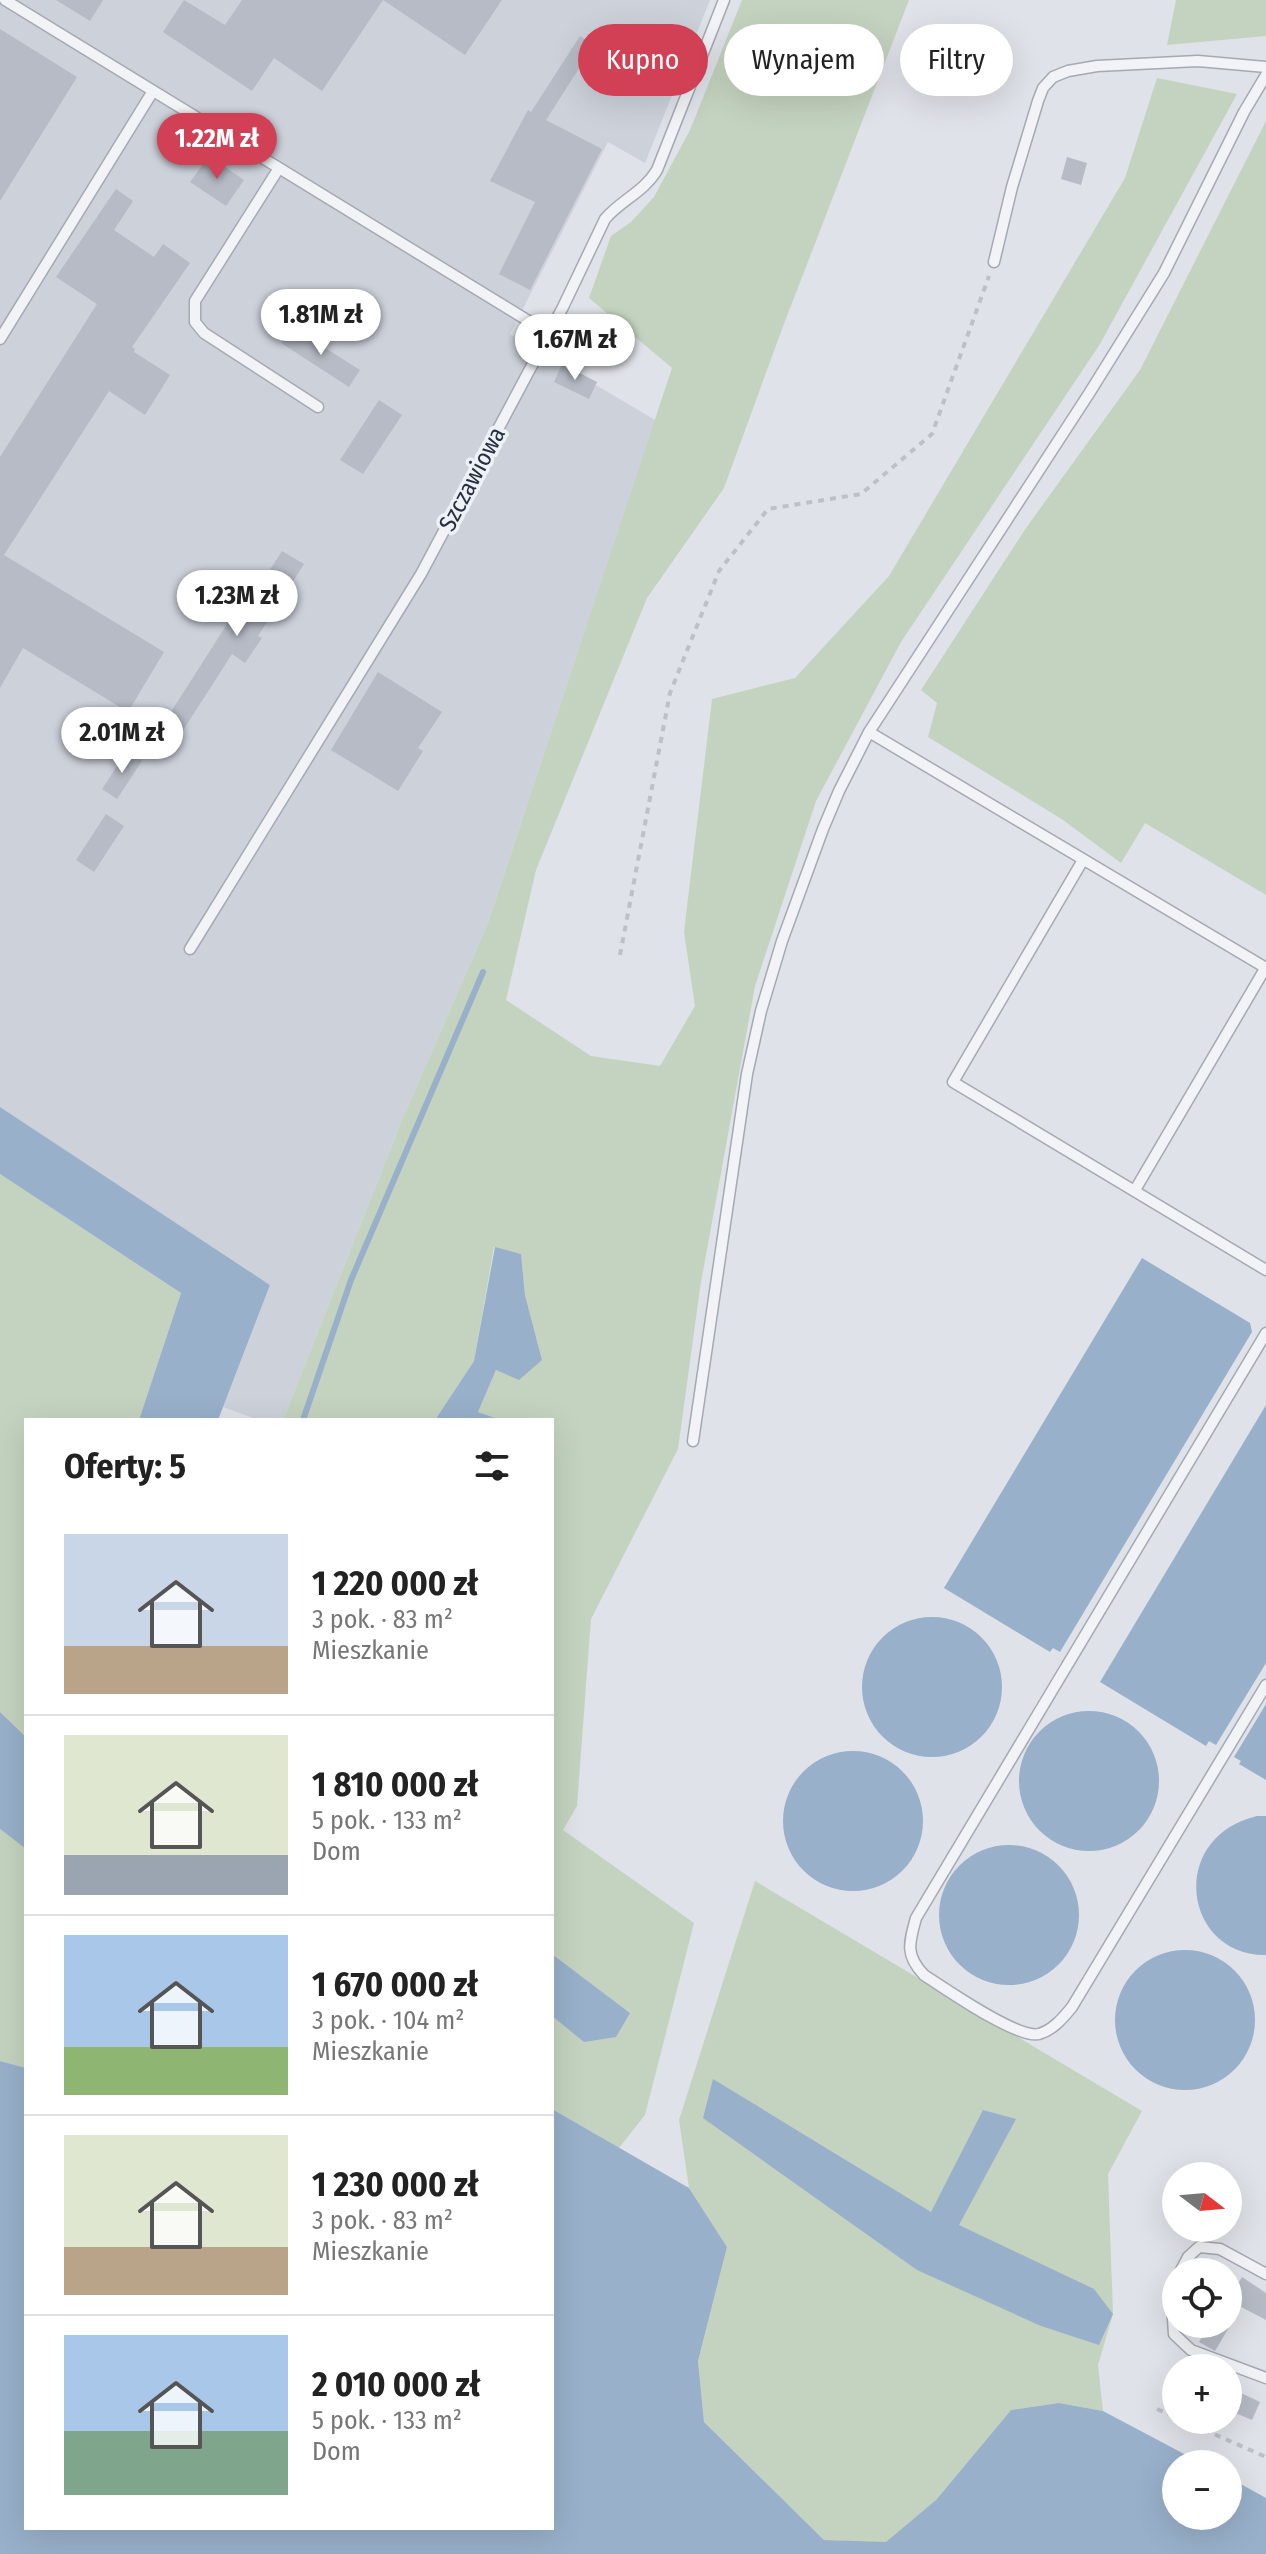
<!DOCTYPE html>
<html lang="pl">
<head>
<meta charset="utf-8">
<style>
  body { margin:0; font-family:"Fira Sans Condensed",sans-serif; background:#f6f6f6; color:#222; height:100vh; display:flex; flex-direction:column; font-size:30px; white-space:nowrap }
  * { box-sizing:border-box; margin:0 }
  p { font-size:26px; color:#767676 }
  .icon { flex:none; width:44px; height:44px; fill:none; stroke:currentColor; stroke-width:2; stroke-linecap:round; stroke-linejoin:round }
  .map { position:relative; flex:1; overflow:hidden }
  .details { position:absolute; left:24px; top:1418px; width:530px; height:1112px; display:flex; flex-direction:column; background:#fff; border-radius:0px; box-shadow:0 8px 32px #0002 }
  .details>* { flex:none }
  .hud { position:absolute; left:578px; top:24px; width:568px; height:72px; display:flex; gap:16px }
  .needle { width:52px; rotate:106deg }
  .buttons { position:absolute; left:1162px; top:2162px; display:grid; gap:16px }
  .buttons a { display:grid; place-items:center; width:80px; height:80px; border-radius:50%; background:#fff; box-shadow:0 8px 32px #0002; font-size:40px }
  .price { position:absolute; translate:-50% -68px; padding:0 18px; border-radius:28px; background:#fff; color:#222; font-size:26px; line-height:52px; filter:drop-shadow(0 2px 4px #0008) }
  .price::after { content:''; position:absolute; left:50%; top:48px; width:24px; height:18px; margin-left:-12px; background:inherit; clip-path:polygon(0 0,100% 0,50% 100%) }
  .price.selected { background:#d14054; color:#fff }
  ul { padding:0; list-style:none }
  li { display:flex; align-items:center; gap:24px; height:200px; padding:0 40px }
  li+li { border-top:2px solid #e0e0e0 }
  li span { display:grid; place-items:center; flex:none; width:224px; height:160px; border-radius:0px; color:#555 }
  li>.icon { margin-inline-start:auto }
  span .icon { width:96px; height:96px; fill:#fffc; stroke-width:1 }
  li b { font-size:34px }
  h2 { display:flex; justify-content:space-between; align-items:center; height:96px; padding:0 40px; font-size:34px }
  .tag { padding:0 28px; border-radius:36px; background:#fff; box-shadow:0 8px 32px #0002; font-size:28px; line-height:72px }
  .tag.selected { background:#d14054; color:#fff }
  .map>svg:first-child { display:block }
  .built { fill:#cdd1da }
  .green { fill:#c4d3bf }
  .water { fill:#98b0ca }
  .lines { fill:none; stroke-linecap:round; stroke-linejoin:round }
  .stream { stroke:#98b0ca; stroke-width:6 }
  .building { fill:#b6bbc5 }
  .service-casing { stroke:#a4a9b2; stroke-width:13 }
  .path { stroke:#bcc0c7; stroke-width:4; stroke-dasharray:6 6; stroke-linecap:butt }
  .service { stroke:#f1f3f7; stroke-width:10 }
  .labels { text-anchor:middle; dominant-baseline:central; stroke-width:7; stroke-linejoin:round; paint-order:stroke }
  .street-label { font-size:24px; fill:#273040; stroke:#eef1f6 }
</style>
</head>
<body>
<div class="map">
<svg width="1266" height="2554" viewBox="0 0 1266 2554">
  <rect width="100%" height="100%" fill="#dfe2e8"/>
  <path class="built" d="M0 0H710L645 163 608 142 510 334 655 420 488 923 403 1118 283 1420H259L223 1407 270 1285 0 1107Z"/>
  <path class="green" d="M742 0H909L782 329 724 488 647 598 536 870 506 1000 591 1056 660 1066 695 1006 684 932 712 699 795 678 889 576 1125 178 1157 78 1237 94 1100 344 901 642 816 801 755 986 700 1288 678 1449 591 1619 577 1806 563 1830 694 1923 645 2115 619 2148 552 2109V2016L585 2042 630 2013 552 1954V1420H501L478 1412 496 1370 542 1360 525 1295 521 1255 494 1247 474 1361 435 1420H283L403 1118 488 923 672 368 589 298 611 236 631 222 654 197 690 130Z
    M1176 0H1266V36L1167 45Z
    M1266 121V895L1145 823 1121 863 1063 820 928 737 937 703 921 690 1026 528 1140 370Z
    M0 1174 181 1293 139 1420H26V1737L0 1712Z
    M0 1829 26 1849V2068L0 2061Z
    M755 1881 1142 2111 1108 2174 1113 2314 1098 2365 1103 2411 1059 2403 1011 2410 936 2500 886 2543 824 2540 704 2422 698 2361 727 2247 689 2188 679 2120Z"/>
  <path class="water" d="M0 1107 270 1285 218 1420H139L181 1293 0 1174Z
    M495 1247 521 1254 525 1295 542 1360 519 1380 496 1370 478 1412 501 1420H435L474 1361Z
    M1142 1258 1250 1323 1252 1332 1060 1652 1053 1648 1050 1652 944 1588Z
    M1266 1405V1663L1216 1745 1209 1741 1206 1746 1100 1682Z
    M862 1687a70 70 0 1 1 140 0a70 70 0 1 1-140 0Z
    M1266 1704V1780L1239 1764 1241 1761 1234 1757Z
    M1019 1781a70 70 0 1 1 140 0a70 70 0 1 1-140 0Z
    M0 1712 26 1737V1849L0 1829Z
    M783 1821a70 70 0 1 1 140 0a70 70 0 1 1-140 0Z
    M1257 1816H1266V1955C1184 1956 1166 1838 1257 1816Z
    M939 1915a70 70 0 1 1 140 0a70 70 0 1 1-140 0Z
    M1115 2020a70 70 0 1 1 140 0a70 70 0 1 1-140 0Z
    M552 1954 630 2013 616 2037 584 2042 552 2016Z
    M0 2061 26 2068V2528H552V2109L689 2188 727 2247 698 2361 704 2422 824 2540 886 2542 936 2500 1011 2410 1059 2403 1103 2411 1203 2464H1176V2516H1228V2477L1266 2498V2554H0Z
    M713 2079 931 2212 983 2110 1016 2119 959 2225 1094 2289 1113 2314 1099 2345 1041 2326 917 2270 703 2118Z"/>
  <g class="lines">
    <path class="stream" d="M303 1420 351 1280 483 972"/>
  </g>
  <path class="building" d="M56 0H103L90 21Z
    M184 0 225 25 242 0H383L322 91 274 58 252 91 163 32Z
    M383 0H502L465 55Z
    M633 27 649 34 640 53 624 45Z
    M0 29 77 77 0 201Z
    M580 36 594 45 546 120 602 149 530 290 499 274 535 202 490 181 528 110 531 112Z
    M209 156 244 180 226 206 190 182Z
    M1067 157 1087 163 1081 185 1061 179Z
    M116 189 133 201 114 230 154 257 163 244 190 263 132 347 135 349 134 352 170 375 145 415 109 391 4 555 164 652 128 712 23 648 0 688V457L97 304 56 277Z
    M292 327 360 370 349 387 281 343Z
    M562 364 597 382 589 399 554 382Z
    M379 400 402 415 363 474 340 460Z
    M282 551 304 564 258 636 262 638 245 663 232 654 182 732 165 721 231 618 236 622Z
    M378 672 442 712 418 748 423 751 398 791 331 750Z
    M127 751 142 761 117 799 102 789Z
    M106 814 124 826 94 872 76 860Z
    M1242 2277 1266 2293V2320L1228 2300Z
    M1210 2324H1231L1215 2351 1199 2342Z
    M1241 2393 1260 2402 1252 2420 1233 2412Z"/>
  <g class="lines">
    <defs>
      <path id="service" d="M5 0 548 333
        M279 168 195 301V322L204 333 318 407
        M994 262 1012 187 1038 101 1043 88 1053 77 1068 71 1097 66 1198 61 1266 67
        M0 339 153 91
        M869 732 1266 968
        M1083 860 953 1082 1266 1270
        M190 949 421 574 563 307 605 219C621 200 644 192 657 170L724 0
        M1135 1190 1266 967
        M1266 1333 916 1918C909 1943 905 1955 924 1975 946 1989 1017 2039 1039 2034 1053 2030 1063 2018 1072 2007L1266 1685
        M693 1441 747 1074 761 1011 782 941 823 829 839 791 869 732 1090 392 1164 273 1244 112 1266 75
        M1180 2272 1188 2257 1199 2247 1220 2249 1266 2274
        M1176 2284 1172 2304 1174 2334 1191 2350 1266 2378"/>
    </defs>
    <use href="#service" class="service-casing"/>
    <path class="path" d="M620 955 670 693 719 571 768 509 861 494 932 434 989 276
      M1157 2409 1176 2417
      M1182 2420 1266 2457"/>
    <use href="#service" class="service"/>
  </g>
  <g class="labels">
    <g class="street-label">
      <text transform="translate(472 479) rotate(-62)">Szczawiowa</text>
    </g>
  </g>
</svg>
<div class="buttons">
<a><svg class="needle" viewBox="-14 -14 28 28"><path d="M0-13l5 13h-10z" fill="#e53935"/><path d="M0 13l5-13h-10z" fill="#767676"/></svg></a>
<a><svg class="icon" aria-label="locate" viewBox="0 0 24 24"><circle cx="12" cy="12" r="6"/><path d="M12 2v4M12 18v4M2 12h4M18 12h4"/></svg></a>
<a>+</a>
<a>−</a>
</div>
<b class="price selected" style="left:217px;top:181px">1.22M zł</b>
<b class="price" style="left:321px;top:357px">1.81M zł</b>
<b class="price" style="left:575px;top:382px">1.67M zł</b>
<b class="price" style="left:237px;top:638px">1.23M zł</b>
<b class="price" style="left:122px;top:775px">2.01M zł</b>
<div class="hud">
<a class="tag selected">Kupno</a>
<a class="tag">Wynajem</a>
<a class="tag">Filtry</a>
</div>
<section class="details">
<h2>Oferty: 5<svg class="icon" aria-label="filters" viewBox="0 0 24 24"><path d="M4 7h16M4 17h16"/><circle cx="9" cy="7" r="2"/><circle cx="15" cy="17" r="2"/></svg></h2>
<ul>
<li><span style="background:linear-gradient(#c9d6e8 70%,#b9a48a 0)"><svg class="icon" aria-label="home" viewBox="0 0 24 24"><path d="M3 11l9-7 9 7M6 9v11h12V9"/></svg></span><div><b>1 220 000 zł</b><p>3 pok. · 83 m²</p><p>Mieszkanie</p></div></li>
<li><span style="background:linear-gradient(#dfe7d0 75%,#9aa5b1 0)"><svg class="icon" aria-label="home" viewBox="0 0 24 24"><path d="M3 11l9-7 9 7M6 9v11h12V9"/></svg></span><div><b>1 810 000 zł</b><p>5 pok. · 133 m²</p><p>Dom</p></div></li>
<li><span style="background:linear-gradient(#a9c7e8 70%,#8fb573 0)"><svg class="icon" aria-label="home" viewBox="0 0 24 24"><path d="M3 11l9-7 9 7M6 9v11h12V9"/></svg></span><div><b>1 670 000 zł</b><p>3 pok. · 104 m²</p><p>Mieszkanie</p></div></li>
<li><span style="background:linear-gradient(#dfe7d0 70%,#b9a48a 0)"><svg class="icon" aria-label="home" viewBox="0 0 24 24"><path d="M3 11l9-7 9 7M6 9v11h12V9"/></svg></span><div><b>1 230 000 zł</b><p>3 pok. · 83 m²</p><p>Mieszkanie</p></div></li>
<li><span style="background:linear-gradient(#a9c7e8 60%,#7fa58c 0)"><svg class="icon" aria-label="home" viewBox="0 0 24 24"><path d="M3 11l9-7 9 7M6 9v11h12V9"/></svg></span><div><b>2 010 000 zł</b><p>5 pok. · 133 m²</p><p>Dom</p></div></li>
</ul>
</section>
</div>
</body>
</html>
